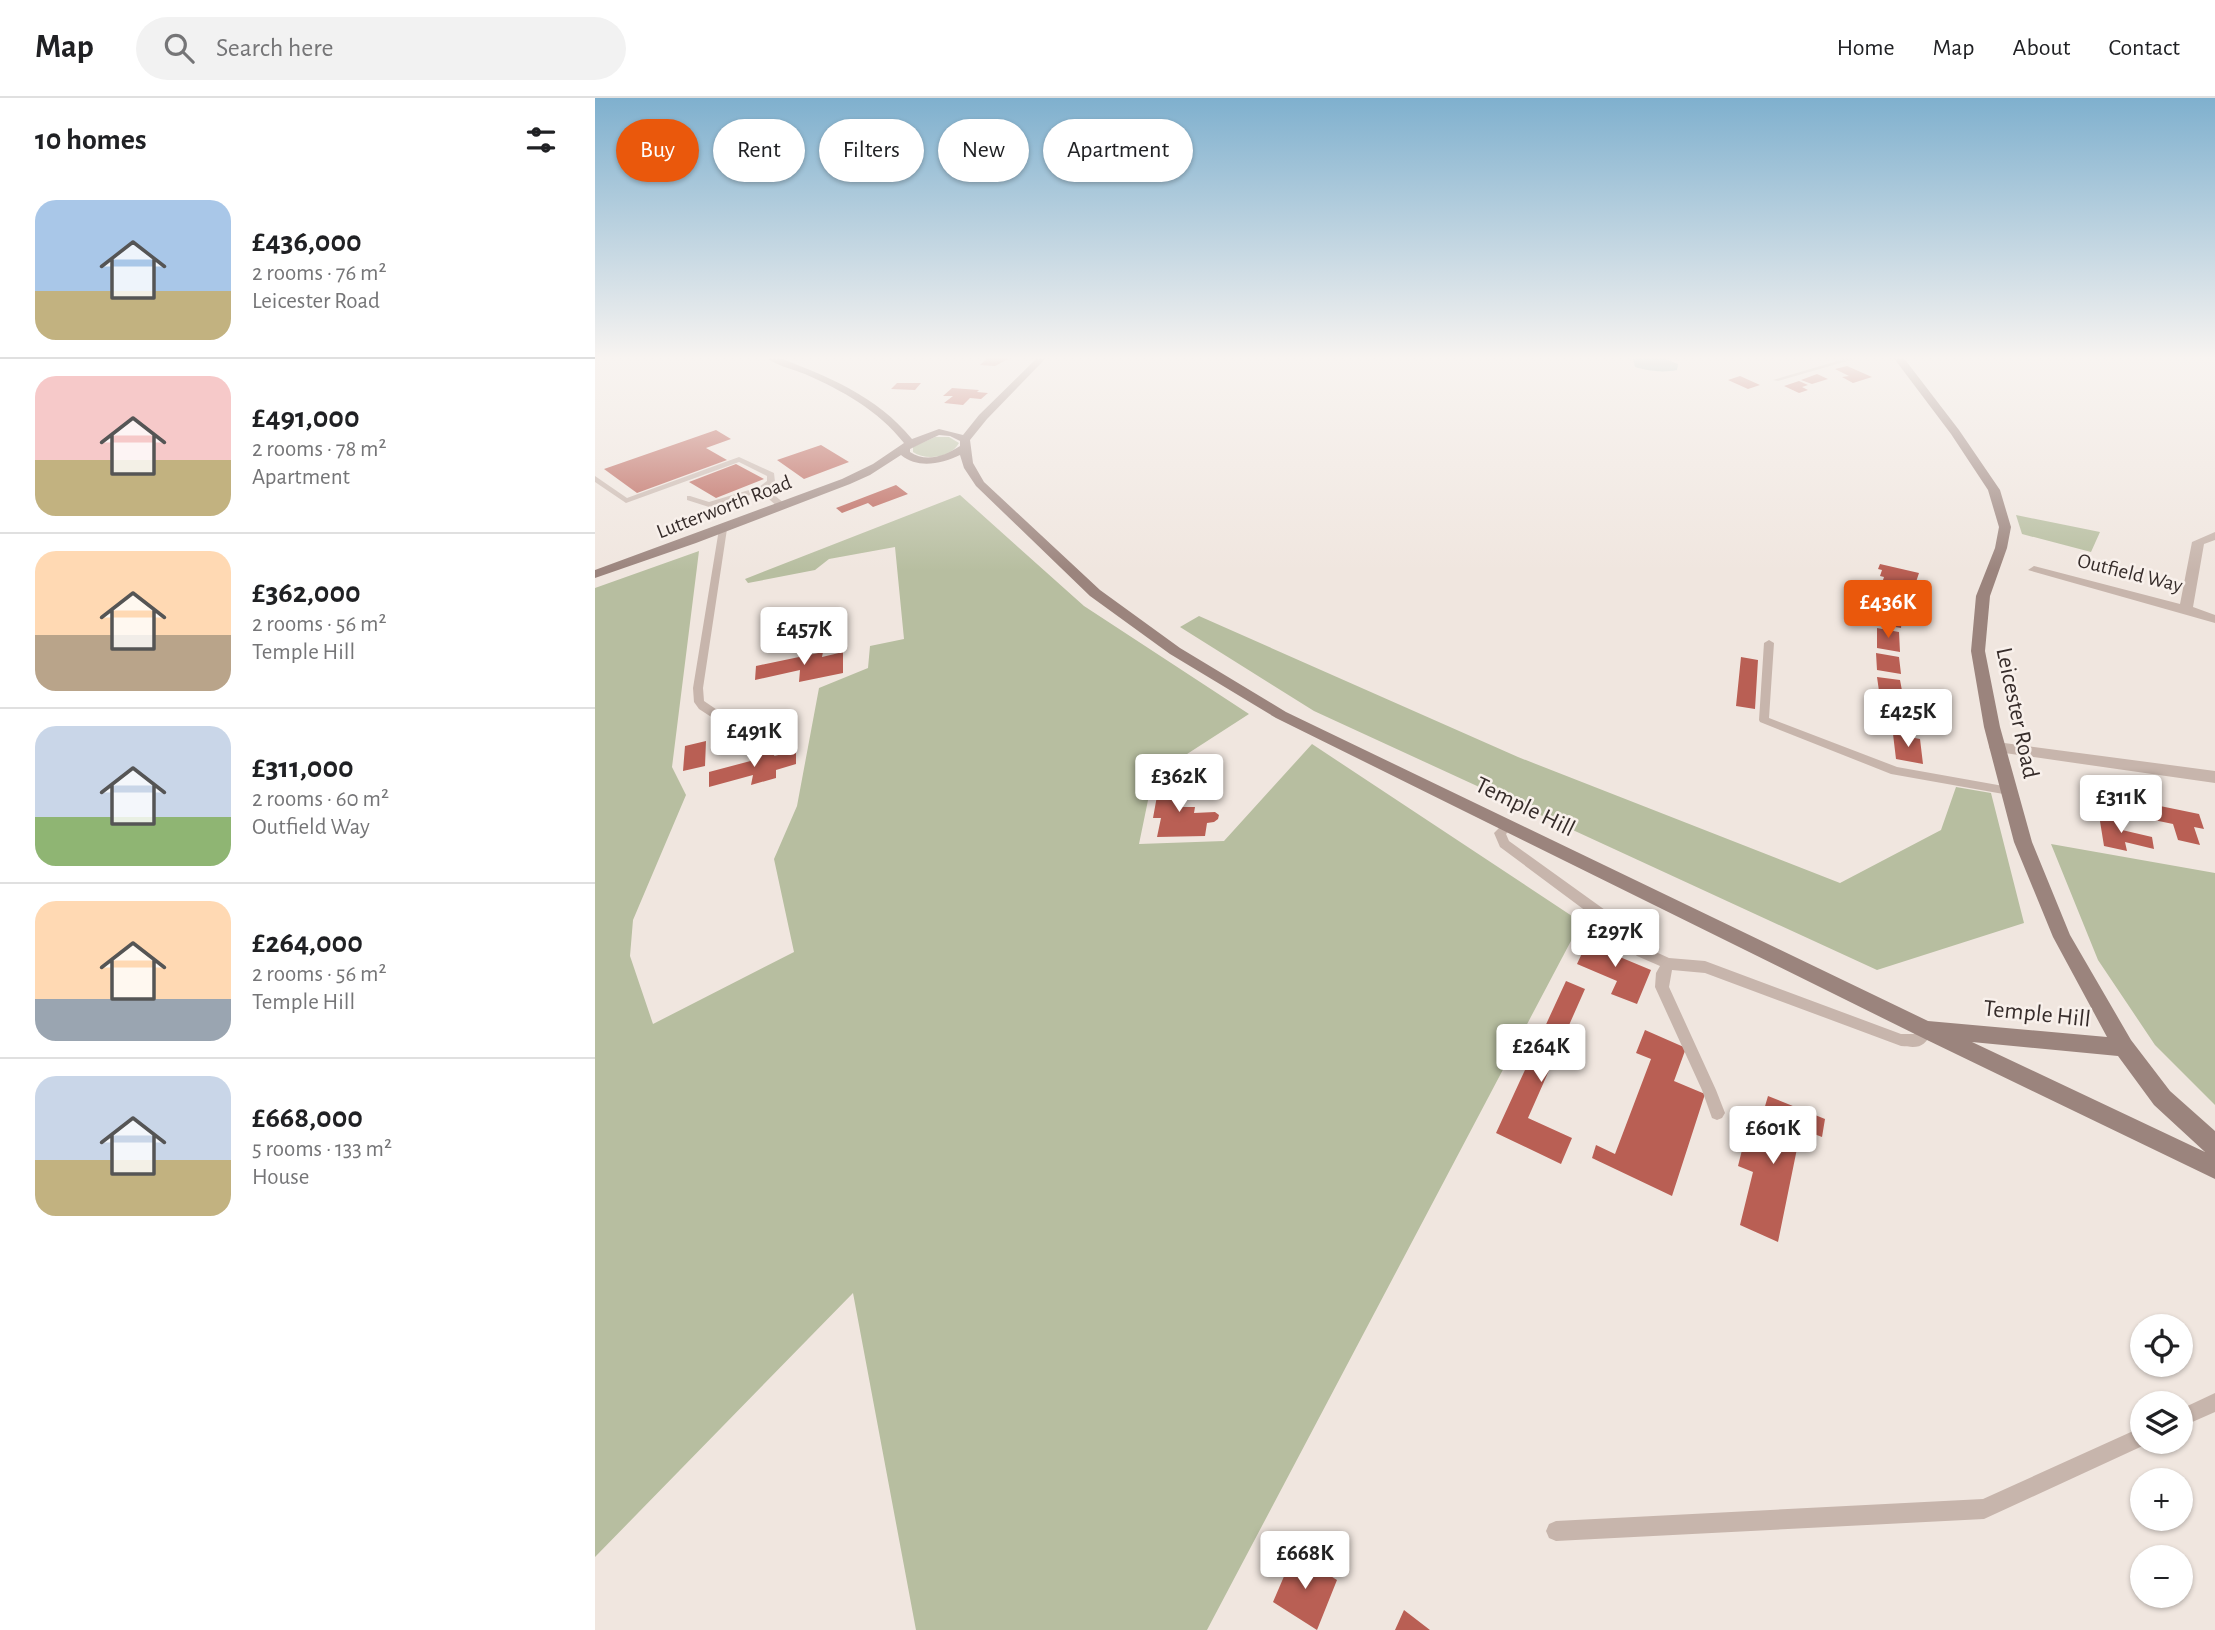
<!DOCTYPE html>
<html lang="en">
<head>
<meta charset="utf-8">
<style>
  body { margin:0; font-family:"Alegreya Sans",sans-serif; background:#f2f2f2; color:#202124; height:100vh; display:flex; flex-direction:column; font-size:26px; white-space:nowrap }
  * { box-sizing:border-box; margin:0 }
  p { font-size:23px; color:#757577 }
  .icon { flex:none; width:38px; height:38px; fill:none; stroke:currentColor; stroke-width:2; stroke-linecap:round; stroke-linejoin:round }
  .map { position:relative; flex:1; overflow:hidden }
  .drawer { display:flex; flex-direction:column; background:#fff; width:595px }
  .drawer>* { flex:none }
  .banner { position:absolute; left:21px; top:21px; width:665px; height:63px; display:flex; gap:14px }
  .fabs { position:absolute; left:1535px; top:1216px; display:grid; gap:14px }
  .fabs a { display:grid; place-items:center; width:63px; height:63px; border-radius:50%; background:#fff; box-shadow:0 2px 5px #0004; font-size:35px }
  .price { position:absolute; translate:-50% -60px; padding:0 16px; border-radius:7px; background:#fff; color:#222; font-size:23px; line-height:46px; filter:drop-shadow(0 2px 4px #0008) }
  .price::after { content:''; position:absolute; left:50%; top:42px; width:21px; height:16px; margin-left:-10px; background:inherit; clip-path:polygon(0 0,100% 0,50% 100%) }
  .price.on { background:#ea580c; color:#fff }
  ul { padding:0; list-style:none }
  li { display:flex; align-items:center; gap:21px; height:175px; padding:0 35px }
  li+li { border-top:2px solid #e0e0e0 }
  li span { display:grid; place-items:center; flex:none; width:196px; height:140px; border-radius:21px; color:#555 }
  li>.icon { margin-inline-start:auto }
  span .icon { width:84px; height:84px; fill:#fffc; stroke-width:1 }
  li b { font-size:30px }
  h2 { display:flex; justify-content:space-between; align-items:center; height:84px; padding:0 35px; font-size:30px }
  .pill { padding:0 24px; border-radius:32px; background:#fff; box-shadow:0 2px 5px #0004; font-size:24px; line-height:63px }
  .pill.on { background:#ea580c; color:#fff }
  header { display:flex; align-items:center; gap:42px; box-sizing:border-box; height:98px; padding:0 35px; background:#fff; border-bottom:2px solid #e0e0e0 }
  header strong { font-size:33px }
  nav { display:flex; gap:38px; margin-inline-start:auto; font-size:24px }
  .search { width:490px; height:63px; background:#f2f2f2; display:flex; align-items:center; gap:18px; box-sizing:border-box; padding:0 24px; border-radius:38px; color:#757577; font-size:26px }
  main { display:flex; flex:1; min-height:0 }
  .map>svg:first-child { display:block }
  .green { fill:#b7bea0 }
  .water { fill:#81aaa7 }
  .building { fill:#b95f54 }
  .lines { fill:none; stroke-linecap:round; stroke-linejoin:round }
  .lane { fill:#c7b5ac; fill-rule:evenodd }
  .street { fill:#c7b5ac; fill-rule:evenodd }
  .secondary { fill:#9b847d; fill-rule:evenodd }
  .labels { text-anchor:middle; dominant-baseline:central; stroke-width:5; stroke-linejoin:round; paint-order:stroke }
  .far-street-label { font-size:21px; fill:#362c2a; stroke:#f8f0eb }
  .street-label { font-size:24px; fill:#362c2a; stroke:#f8f0eb }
</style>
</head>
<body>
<header>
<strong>Map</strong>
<div class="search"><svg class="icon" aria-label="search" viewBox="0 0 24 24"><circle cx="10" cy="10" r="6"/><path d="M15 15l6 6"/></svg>Search here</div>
<nav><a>Home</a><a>Map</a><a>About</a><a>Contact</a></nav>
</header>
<main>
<section class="drawer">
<h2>10 homes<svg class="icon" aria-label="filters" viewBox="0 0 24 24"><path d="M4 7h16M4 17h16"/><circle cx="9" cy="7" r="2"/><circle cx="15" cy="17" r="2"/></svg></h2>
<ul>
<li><span style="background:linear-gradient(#a9c7e8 65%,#c2b280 0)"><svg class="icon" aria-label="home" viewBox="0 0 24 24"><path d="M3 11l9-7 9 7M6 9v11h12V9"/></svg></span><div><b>£436,000</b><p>2 rooms · 76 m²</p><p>Leicester Road</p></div></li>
<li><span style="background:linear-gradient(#f6c9c9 60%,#c2b280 0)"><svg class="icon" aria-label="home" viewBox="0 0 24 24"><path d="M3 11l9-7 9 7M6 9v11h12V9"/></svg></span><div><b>£491,000</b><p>2 rooms · 78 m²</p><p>Apartment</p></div></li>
<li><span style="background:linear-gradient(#ffd9b3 60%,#b9a48a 0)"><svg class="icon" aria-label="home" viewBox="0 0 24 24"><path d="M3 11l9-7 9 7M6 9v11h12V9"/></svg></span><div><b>£362,000</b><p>2 rooms · 56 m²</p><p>Temple Hill</p></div></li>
<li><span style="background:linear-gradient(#c9d6e8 65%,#8fb573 0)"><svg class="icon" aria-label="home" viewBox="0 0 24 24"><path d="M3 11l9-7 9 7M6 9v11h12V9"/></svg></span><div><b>£311,000</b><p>2 rooms · 60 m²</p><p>Outfield Way</p></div></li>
<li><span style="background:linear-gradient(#ffd9b3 70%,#9aa5b1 0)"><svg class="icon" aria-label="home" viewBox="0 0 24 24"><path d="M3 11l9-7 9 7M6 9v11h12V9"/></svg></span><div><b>£264,000</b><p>2 rooms · 56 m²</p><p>Temple Hill</p></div></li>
<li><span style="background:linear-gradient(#c9d6e8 60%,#c2b280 0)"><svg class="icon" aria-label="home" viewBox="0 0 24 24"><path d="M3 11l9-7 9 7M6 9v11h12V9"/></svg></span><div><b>£668,000</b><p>5 rooms · 133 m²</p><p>House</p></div></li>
</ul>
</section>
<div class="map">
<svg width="1620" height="1532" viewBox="0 0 1620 1532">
  <rect width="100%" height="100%" fill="#f0e6df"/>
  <path class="green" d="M340 339H354L364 345C356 360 331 363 318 354V349Z
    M365 397 489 508 654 616 558 678 544 746 629 743 717 646 986 824 612 1532H321L258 1195 0 1459V490L104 453 77 669 91 697 38 822 35 858 58 926 199 854 179 761 202 708 224 590 273 570 275 548 309 541 300 449 234 461 220 472 153 485 150 481Z
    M1421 417 1505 434 1496 454 1427 436Z
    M604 518 923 659 1245 785 1346 732 1361 689 1396 695 1429 825 1282 872 719 613 585 529Z
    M1456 746 1620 775V1007L1560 947 1503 862Z"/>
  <path class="water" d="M1040 259H1066L1083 266 1082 272C1067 275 1054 273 1040 269L1038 260Z"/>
  <path class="building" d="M394 259H409L415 260 400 268 385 267Z
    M1252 268 1277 279 1258 285 1247 279 1254 278 1240 271Z
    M1222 276 1233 281 1217 286 1206 282Z
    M1145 278 1165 287 1153 291 1133 282Z
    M1204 283 1213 287 1207 289 1213 292 1204 295 1189 288Z
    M302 285H326L320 292 296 291Z
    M357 290 384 292 382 294 393 295 386 301 375 300 368 307 349 305 358 298H348Z
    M121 332 136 341 111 350 132 362 42 395 9 371Z
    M226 347 254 364 209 381 182 362Z
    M141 366 169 381 121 400 94 384Z
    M301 387 313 396 278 409 273 405 247 415 241 410Z
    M1285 466 1324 475 1319 490 1288 482 1289 479 1285 478 1287 472 1283 471Z
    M1295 490 1317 495 1314 511 1291 505Z
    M1285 507 1308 512 1306 530 1283 526Z
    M1282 530 1304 534 1305 554 1282 550Z
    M228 554 227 559 248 554V575L204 584 205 572 160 582 161 568Z
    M1281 555 1304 559 1306 576 1282 572Z
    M1146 559 1163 562 1160 611 1141 608Z
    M1282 579 1305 582 1309 603 1285 600Z
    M1292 606 1319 610 1324 634 1296 629Z
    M1298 636 1325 641 1328 666 1301 661Z
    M111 643 110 668 88 673 90 648Z
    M182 651 179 658 201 653V666L181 672V680L156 687 158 677 114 689V674L163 661 166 655Z
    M591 686 587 709H600L599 715 620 714 624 717 623 721 619 724 612 725 610 738 562 739 566 720H558L564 687Z
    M1531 701 1604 716 1609 731 1599 729 1605 747 1583 742 1578 726 1535 717Z
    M1504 717 1525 722 1527 732 1557 739 1559 751 1530 744 1532 753 1509 748Z
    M995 838 1023 850 1020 857 1056 872 1042 906 1016 896 1022 883 982 866Z
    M971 883 990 891 933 1020 977 1040 966 1066 901 1035Z
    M1050 932 1091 950 1079 983 1110 996 1077 1098 997 1060 1001 1047 1020 1056 1056 961 1041 955Z
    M1173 998 1230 1021 1227 1039 1206 1031 1183 1144 1145 1127 1158 1074 1143 1068 1154 1024 1188 1038 1191 1024 1168 1015Z
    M699 1455 742 1482 722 1532 678 1504Z
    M809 1512 835 1532H800Z"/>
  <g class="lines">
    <path class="lane" d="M1256 259H1266L1183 283 1178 282Z
      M144 359 179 375 180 384 172 391 190 406V410H184L166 394 114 409 92 402V398H95L114 404 164 389 172 383V378L144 364 31 405 0 384V378L32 400Z
      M128 428 132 431 108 590 109 603 171 645 172 648 171 651 167 652 104 611 99 604 98 590 124 431Z
      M1174 542 1179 545 1174 620 1302 669 1414 689 1420 693 1418 696 1414 697 1296 676 1165 624 1164 622 1169 545Z
      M913 724 919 728 911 736 914 743 1017 817 1052 850 1074 860 1110 863 1306 936H1319L1326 928 1331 926 1336 928 1338 932C1329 950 1325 950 1306 948L1110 875 1077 872 1074 889 1121 992 1130 1015 1127 1020 1122 1022 1117 1020 1107 992 1060 889 1061 875 1065 868 1042 858 1007 825 905 749 899 735 909 725Z
      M1620 1295V1314L1586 1329V1311Z
      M1547 1329V1344L1554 1345 1389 1421 961 1443 954 1440 951 1433 954 1426 961 1423 1388 1401Z"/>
    <path class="street" d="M1620 434V442L1609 446 1598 509 1620 517V525L1433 472 1439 468 1585 506 1597 444Z
      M1402 644 1620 673V685L1396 653 1394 649 1396 645Z"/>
    <path class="secondary" d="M170 259H182C232 278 282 298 317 341L344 331 368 337 384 317 443 259H452L392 321 375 342 378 365 389 384 505 492 585 550 691 614 1333 923 1512 939 1458 839 1419 744 1389 629 1376 553 1381 498 1400 450 1404 429 1393 392 1356 336 1298 259H1308L1364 332 1405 392 1416 429 1412 450 1395 498 1390 553 1405 629 1437 744 1475 837 1536 942 1575 993 1620 1033V1081L1332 942 681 620 575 556 495 498 381 388 369 370 365 357C346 366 323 371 306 357L275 377 255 386 101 445 0 480V472L247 381 278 366 309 345C283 312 248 293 210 276 197 271 180 267 170 259ZM344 337 355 338 365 343V348C350 358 331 365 315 354V351ZM1377 944 1523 958 1559 1007 1610 1054Z"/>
  </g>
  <linearGradient id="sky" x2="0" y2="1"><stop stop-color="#7fb0ce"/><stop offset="0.55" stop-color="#f8f4f1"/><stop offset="1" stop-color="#f8f4f1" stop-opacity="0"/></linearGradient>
  <rect width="1620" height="473" fill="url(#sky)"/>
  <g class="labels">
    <g class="far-street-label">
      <text transform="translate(129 409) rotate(-21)">Lutterworth Road</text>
      <text transform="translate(1535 475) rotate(14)">Outfield Way</text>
    </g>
    <g class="street-label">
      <text transform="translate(1422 615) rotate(78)">Leicester Road</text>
      <text transform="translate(930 709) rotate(26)">Temple Hill</text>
      <text transform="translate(1442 916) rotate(6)">Temple Hill</text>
    </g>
  </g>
</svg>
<div class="fabs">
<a><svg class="icon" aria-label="locate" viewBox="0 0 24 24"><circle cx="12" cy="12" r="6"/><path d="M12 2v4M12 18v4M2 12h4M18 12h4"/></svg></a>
<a><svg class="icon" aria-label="layers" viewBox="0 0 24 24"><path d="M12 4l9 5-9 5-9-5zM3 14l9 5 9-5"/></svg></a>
<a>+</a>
<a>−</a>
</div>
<b class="price on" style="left:1293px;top:542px">£436K</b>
<b class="price" style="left:209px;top:569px">£457K</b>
<b class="price" style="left:1313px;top:651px">£425K</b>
<b class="price" style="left:159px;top:671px">£491K</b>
<b class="price" style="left:584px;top:716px">£362K</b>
<b class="price" style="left:1526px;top:737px">£311K</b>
<b class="price" style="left:1020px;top:871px">£297K</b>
<b class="price" style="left:946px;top:986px">£264K</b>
<b class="price" style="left:1178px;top:1068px">£601K</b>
<b class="price" style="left:710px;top:1493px">£668K</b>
<div class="banner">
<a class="pill on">Buy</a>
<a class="pill">Rent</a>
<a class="pill">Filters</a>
<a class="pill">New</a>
<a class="pill">Apartment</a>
</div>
</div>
</main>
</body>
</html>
